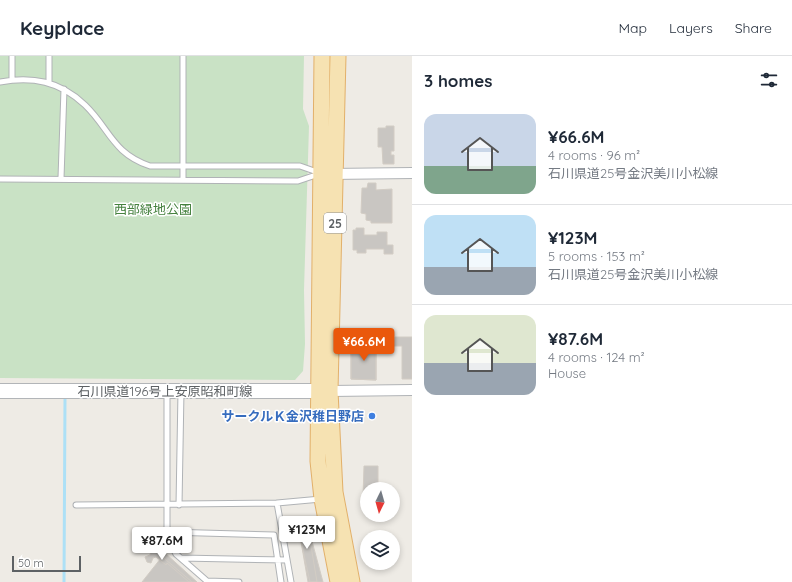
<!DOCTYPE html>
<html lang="en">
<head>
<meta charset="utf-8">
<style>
  body { margin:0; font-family:Quicksand,"Noto Sans JP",sans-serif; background:#f6f6f7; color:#1f2937; height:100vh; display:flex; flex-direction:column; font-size:15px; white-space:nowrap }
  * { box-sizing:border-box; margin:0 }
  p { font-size:13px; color:#747a83 }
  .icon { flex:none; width:22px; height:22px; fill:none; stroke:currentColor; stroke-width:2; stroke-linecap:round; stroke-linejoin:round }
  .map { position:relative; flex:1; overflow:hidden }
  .sheet { display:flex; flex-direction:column; background:#fff; width:380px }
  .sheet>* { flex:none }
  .needle { width:26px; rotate:185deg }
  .buttons { position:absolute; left:360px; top:426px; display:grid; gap:8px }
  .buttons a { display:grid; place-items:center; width:40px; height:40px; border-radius:50%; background:#fff; box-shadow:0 2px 6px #0003; font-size:20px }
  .scale { position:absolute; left:12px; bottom:10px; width:69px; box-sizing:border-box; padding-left:4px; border:2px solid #5d6164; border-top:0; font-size:11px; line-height:14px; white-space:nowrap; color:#5d6164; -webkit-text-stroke:3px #fff; paint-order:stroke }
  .price { position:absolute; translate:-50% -34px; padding:0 9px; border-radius:4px; background:#fff; color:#222; font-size:13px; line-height:26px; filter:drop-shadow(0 1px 2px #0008) }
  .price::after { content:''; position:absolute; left:50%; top:24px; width:12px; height:9px; margin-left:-6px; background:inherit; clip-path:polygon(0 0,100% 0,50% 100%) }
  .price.active { background:#ea580c; color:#fff }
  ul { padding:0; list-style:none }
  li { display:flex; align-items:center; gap:12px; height:100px; padding:0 12px }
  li+li { border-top:1px solid #e0e1e3 }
  li span { display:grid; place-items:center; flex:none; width:112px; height:80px; border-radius:12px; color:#555 }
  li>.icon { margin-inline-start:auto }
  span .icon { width:48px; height:48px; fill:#fffc; stroke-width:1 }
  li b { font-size:17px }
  h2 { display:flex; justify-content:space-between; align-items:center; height:48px; padding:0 12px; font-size:17px }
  header { display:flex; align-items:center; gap:24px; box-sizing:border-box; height:56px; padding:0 20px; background:#fff; border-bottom:1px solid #e0e1e3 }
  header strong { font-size:19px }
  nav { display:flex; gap:22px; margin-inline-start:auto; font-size:14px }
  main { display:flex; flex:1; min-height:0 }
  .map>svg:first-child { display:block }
  .green { fill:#c9e2c5 }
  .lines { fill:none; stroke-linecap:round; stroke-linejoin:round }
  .stream { stroke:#ade0f6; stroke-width:3 }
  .building { fill:#c9c6c2; stroke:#d2ccc4 }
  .lane-casing { stroke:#b0b3b6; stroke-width:7 }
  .street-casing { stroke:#b0b3b6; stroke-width:12 }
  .secondary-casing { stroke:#b2b5b8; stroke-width:16 }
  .primary-casing { stroke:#e2b06a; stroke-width:17 }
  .lane { stroke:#fff; stroke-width:5 }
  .street { stroke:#fff; stroke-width:10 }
  .secondary { stroke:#fff; stroke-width:14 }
  .primary { stroke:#f6e2b2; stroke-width:15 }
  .shop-dot { fill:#3f7fe0; stroke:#fff; stroke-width:1.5 }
  .labels { text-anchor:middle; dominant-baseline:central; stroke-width:3; stroke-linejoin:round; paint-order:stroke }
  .shield { fill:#fff; stroke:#8e9092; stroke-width:1 }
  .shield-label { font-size:12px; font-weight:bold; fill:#5d6164 }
  .park-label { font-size:13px; fill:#45813f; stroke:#fff }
  .street-label { font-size:13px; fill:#5d6164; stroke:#fff }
  .shop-label { font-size:13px; font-weight:bold; fill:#366cbe; stroke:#fff; text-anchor:end }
</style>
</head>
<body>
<header>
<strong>Keyplace</strong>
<nav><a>Map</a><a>Layers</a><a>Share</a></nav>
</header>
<main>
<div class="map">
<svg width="412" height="526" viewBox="0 0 412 526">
  <rect width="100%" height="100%" fill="#eeebe5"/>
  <path class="green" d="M0 0H304L303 53 309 70 304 234 305 288 303 315 295 324 0 322Z"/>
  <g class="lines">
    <path class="stream" d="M64 526 65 343"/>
  </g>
  <path class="building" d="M386 70H394V95H391V99H394V108H383L382 91H378V72H386Z
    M368 127H376V134L392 133V167H371V165L366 164V158L361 157 362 132H367Z
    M356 172H364V179H377V176H387V189H393V198H384V193H366V197H357V194H353V174H356Z
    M395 281H412V323H402V290H394Z
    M351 289H376V324L351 323Z
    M351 289H376V324L351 323Z
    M364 410H378V433H367V441H363Z
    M306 461 314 508 317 526H308L297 463Z
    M296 463H306L323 526H310Z
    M152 491 158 497 192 526H189L167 507 166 509 156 501 153 502 151 507 147 506 145 501 150 499Z
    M165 497 197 526H142Z"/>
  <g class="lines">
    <defs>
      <path id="lane" d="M12 0V24
        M0 26C32 20 60 25 85 49 110 73 112 97 150 110H300L320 117
        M49 26V0
        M61 122 64 33
        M0 123 298 125 319 118
        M183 124V0
        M167 336V481L176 498 208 526
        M277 447 291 526
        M76 449 277 447 321 443
        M179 449 181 335
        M167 476 274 479 281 526
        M181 502 287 504
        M207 525 239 526"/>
      <path id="street" d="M330 118 412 117
        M330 335 412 334"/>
      <path id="secondary" d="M0 335H330"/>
      <path id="primary" d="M322 0 318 405 322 443 338 526
        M338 0 330 335 335 436 352 526"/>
    </defs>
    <use href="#lane" class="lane-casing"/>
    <use href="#street" class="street-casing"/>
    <use href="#secondary" class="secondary-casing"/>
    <use href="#primary" class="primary-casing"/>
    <use href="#lane" class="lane"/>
    <use href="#street" class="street"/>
    <use href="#secondary" class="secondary"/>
    <use href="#primary" class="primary"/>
  </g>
  <circle class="shop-dot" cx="372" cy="360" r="4"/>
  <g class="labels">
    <rect class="shield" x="324" y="157" width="22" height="20" rx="3"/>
    <g class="shield-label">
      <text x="335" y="167">25</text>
    </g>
    <g class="park-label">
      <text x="153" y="153">西部緑地公園</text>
    </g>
    <g class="street-label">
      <text x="165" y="335">石川県道196号上安原昭和町線</text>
    </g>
    <g class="shop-label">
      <text x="364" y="360">サークルＫ金沢稚日野店</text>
    </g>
  </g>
</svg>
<div class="buttons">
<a><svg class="needle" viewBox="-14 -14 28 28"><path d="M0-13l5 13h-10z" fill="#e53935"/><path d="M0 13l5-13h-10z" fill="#747a83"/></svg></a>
<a><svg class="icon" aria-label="layers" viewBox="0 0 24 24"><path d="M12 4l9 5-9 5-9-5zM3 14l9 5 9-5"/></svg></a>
</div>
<div class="scale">50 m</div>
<b class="price active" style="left:364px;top:306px">¥66.6M</b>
<b class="price" style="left:307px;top:494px">¥123M</b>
<b class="price" style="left:162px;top:505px">¥87.6M</b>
</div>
<section class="sheet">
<h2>3 homes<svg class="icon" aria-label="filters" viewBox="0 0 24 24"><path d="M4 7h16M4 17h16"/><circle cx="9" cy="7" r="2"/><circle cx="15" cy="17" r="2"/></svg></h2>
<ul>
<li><span style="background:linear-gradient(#c9d6e8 65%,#7fa58c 0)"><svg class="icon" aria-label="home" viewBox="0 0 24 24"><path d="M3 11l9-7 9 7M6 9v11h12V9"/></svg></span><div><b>¥66.6M</b><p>4 rooms · 96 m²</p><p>石川県道25号金沢美川小松線</p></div></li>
<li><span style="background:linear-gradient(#bfe0f5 65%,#9aa5b1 0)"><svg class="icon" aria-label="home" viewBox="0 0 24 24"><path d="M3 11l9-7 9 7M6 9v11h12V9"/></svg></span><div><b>¥123M</b><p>5 rooms · 153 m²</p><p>石川県道25号金沢美川小松線</p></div></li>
<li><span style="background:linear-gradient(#dfe7d0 60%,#9aa5b1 0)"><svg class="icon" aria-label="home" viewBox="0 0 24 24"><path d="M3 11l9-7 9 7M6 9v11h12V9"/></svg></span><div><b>¥87.6M</b><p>4 rooms · 124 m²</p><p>House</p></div></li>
</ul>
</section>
</main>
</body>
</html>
